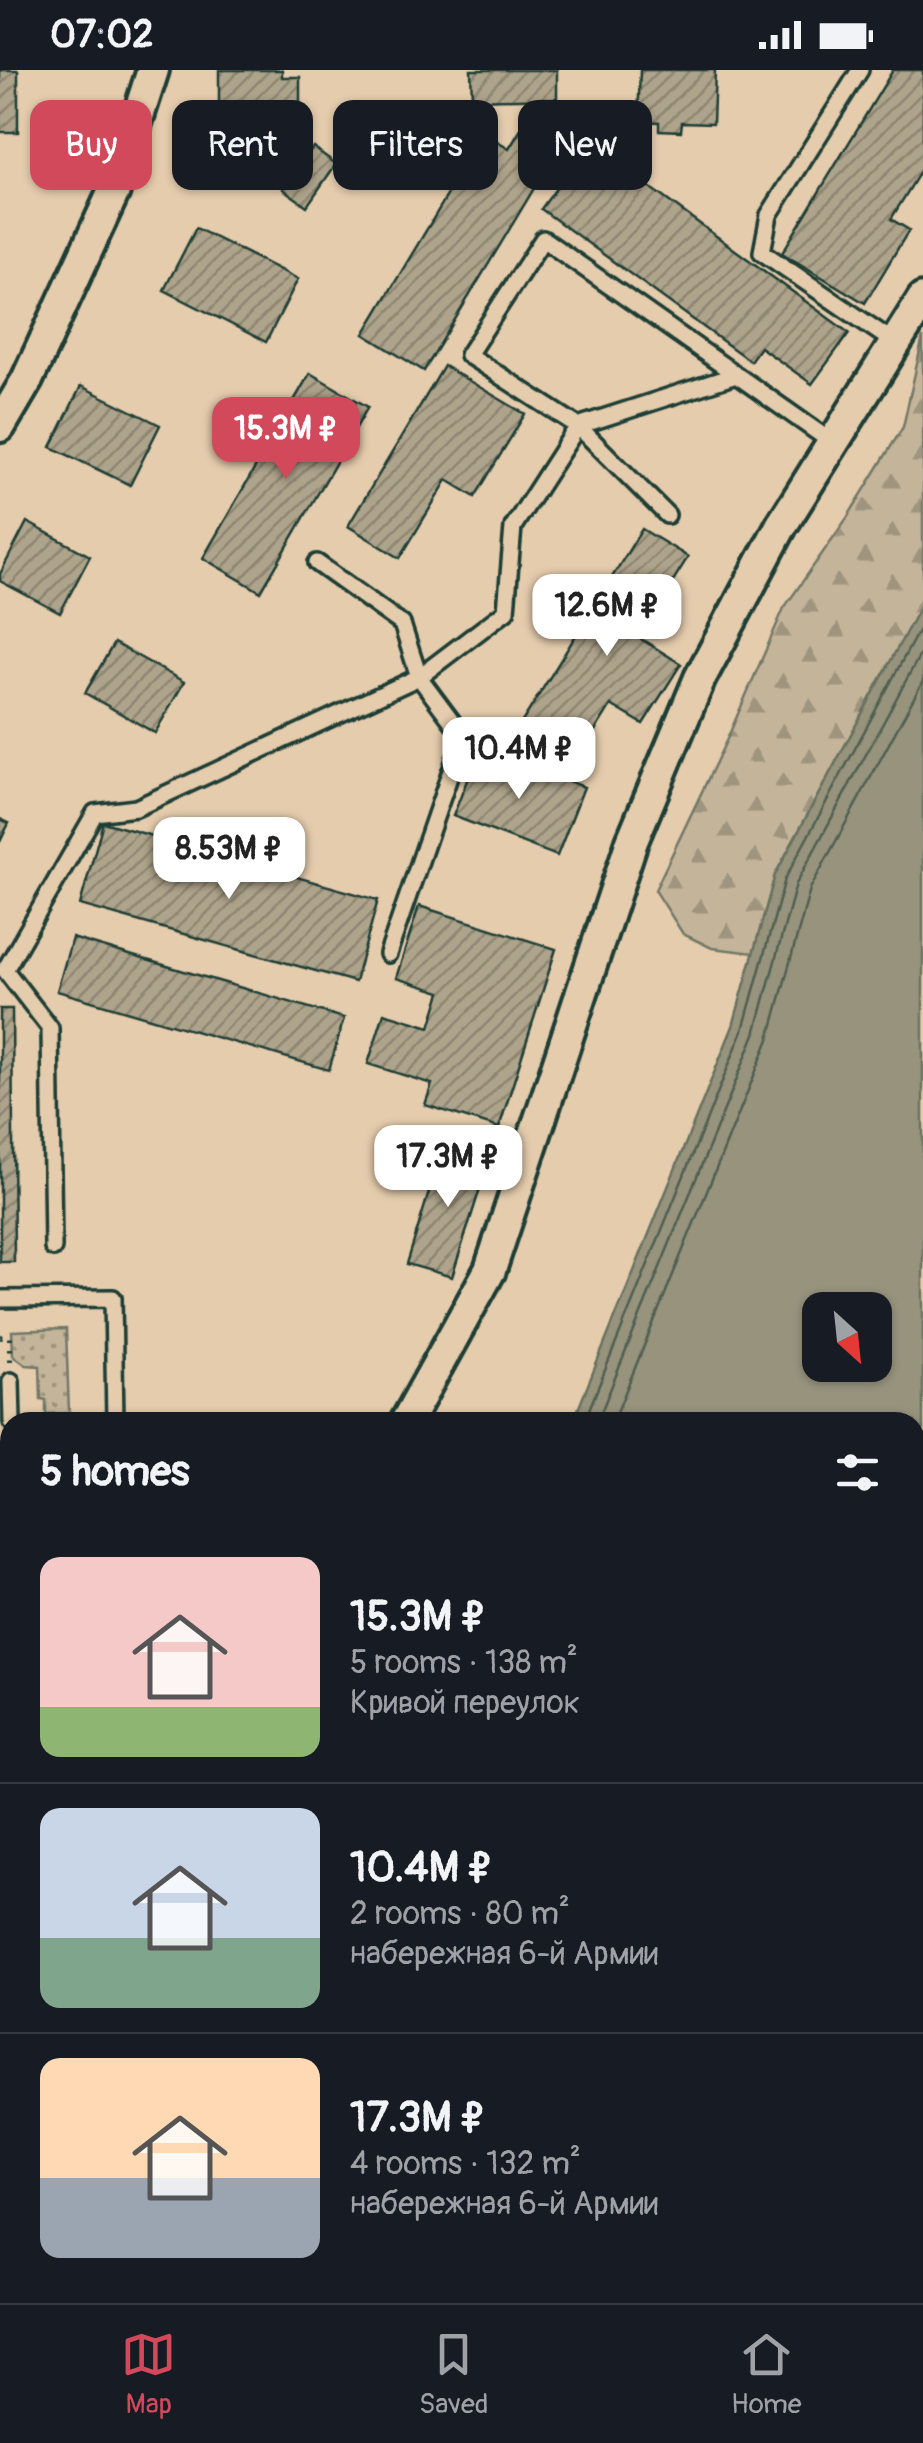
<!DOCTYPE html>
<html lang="en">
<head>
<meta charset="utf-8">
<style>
  body { margin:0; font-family:Pangolin,sans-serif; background:#20242c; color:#f1f3f6; height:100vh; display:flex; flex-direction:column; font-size:38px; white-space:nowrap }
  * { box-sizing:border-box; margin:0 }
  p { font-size:32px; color:#9ea1a6 }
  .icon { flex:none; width:55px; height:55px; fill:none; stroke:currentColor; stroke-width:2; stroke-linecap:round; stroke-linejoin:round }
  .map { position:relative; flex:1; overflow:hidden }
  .panel { position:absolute; left:0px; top:1342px; width:925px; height:892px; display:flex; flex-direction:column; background:#171b24; border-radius:30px 30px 0 0; box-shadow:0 2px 8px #0004 }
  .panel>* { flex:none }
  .guide { position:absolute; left:30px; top:30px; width:865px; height:90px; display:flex; gap:20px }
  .needle { width:65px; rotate:153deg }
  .buttons { position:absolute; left:802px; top:1222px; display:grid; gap:20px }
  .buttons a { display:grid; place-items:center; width:90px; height:90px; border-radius:20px; background:#171b24; box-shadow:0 2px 8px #0004; font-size:50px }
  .price { position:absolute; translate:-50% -85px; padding:0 22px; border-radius:20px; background:#fff; color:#222; font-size:32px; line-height:65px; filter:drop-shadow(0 2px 5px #0008) }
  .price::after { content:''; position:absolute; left:50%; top:60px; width:30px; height:22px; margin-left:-15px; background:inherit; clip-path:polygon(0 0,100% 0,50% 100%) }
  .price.current { background:#d1495b; color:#fff }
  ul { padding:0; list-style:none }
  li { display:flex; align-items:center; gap:30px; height:250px; padding:0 40px }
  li+li { border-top:2px solid #363941 }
  li span { display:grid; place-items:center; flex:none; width:280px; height:200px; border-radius:20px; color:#555 }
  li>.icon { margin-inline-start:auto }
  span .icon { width:120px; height:120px; fill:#fffc; stroke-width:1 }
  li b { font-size:42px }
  h2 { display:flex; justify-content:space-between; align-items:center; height:120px; padding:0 40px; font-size:42px }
  .chip { padding:0 35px; border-radius:20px; background:#171b24; box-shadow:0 2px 8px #0004; font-size:35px; line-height:90px }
  .chip.current { background:#d1495b; color:#fff }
  .status { display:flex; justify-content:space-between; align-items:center; height:70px; padding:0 50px; background:#171b24; direction:ltr }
  .status svg { height:28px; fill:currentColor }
  .menu { display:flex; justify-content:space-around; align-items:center; height:140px; border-top:2px solid #363941; background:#171b24; font-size:28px; color:#9ea1a6 }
  .menu a { display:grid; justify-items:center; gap:5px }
  .menu .current { color:#d1495b }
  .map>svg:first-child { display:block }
  .green { fill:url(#green-dots); stroke:#727867; stroke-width:2.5 }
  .forest { fill:url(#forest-firs); stroke:#727867; stroke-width:2.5 }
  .water { fill:#97937d; stroke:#677160; stroke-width:2.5; fill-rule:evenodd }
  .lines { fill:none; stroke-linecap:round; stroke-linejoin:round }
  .shore { stroke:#4f5f51; stroke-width:2.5 }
  .building { fill:url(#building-hatch); stroke:#1f3d34; stroke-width:2.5 }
  .service-casing { stroke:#1f3d34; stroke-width:22 }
  .minor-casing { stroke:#1f3d34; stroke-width:38 }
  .path { stroke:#1f3d34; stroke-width:6; stroke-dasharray:2.5 8; stroke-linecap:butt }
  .service { stroke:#e5ccad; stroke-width:15 }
  .minor { stroke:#e5ccad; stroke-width:30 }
</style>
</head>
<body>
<div class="status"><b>07:02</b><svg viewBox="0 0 49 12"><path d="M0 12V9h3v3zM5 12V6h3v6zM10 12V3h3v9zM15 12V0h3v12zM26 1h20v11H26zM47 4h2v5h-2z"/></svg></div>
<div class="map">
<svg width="923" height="2233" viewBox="0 0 923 2233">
  <defs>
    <pattern id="green-dots" width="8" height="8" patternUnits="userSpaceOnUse" patternTransform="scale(2.5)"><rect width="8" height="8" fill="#c4b49a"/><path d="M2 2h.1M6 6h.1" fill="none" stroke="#9f947e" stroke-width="1.8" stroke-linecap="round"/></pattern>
    <pattern id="forest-firs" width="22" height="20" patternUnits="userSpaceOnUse" patternTransform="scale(2.5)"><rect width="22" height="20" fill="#c4b49a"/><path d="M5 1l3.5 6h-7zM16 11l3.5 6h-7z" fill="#9f947e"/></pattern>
    <pattern id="building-hatch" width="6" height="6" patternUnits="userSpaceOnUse" patternTransform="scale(2.5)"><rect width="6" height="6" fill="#aea38b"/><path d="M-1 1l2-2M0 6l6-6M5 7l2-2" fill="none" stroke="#8d8672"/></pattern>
  </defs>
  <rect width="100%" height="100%" fill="#e5ccad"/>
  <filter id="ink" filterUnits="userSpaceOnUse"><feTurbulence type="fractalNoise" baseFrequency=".01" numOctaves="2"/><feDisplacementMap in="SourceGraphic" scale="20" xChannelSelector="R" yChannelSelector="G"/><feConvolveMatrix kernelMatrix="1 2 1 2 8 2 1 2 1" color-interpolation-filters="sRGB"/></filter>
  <g filter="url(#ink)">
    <path class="green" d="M66 1259 69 1343 46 1344V1330L41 1329 40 1296 26 1295 13 1285 12 1261Z"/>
    <path class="forest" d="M923 267V531L775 805 754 883 712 878 683 864 655 820 728 667 784 538 847 448 903 357Z
      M0 1653H10V2077L0 2078Z
      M378 2225H491V2233H380Z"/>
    <path class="water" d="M923 531V2233H491V2225H915V1352H573L733 956 775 805ZM820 1240H875V1295H820Z"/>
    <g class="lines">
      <path class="shore" d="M584 1352 743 960 785 809 923 552
        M597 1352 755 964 796 814 923 579
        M613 1352 769 969 810 819 923 611"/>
    </g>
    <path class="building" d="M0 0H18V62H0Z
      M219 0H282V7H300V51L219 52Z
      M471 0H557V28L472 30Z
      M640 0H715L713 53 682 52 681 61 659 60V52L638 51Z
      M893 0H923V97L891 149 909 160 865 233 782 183Z
      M523 56 559 77 424 301 364 264 484 64 509 79Z
      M589 73 849 263 812 314 760 277 750 291 541 139Z
      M313 77 336 94 307 136 283 119Z
      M196 158 298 209 266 272 164 220Z
      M444 296 525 344 475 427 447 410 400 488 348 456Z
      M310 303 368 337 261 522 203 488Z
      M81 316 160 355 130 415 51 377Z
      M27 452 90 486 60 543 0 511V504Z
      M642 459 688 487 638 567 681 594 643 654 611 635 569 703 512 668Z
      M114 573 184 612 155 663 85 623Z
      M480 677 584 717 557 786 453 746Z
      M0 749 9 753 0 772Z
      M103 752 378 830 355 912 80 835Z
      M419 836 556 879 499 1058 425 1035 432 1014 368 994 384 943 430 957 441 922 396 908Z
      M72 868 344 948 329 1000 57 921Z
      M0 939H12L14 1192H0Z
      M444 1073 490 1087 452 1207 407 1194Z
      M0 1491H10V1563L0 1564Z
      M161 2225H249V2233H162Z"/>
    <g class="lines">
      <defs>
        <path id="service" d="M860 0 769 145 762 182 895 273
          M667 445 578 356 736 305
          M317 493 402 554 419 607 506 541 513 457 578 356 468 285 543 169 833 373
          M53 1178 50 958 5 900 95 743 136 738 419 607 463 666 388 884
          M0 1229 113 1228 115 1352
          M11 1311 12 1352
          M0 1610H10
          M0 2126 10 2125
          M102 2225V2233"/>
        <path id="minor" d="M0 356 27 310 114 121 153 0
          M406 1352 490 1200 632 771 700 608 781 456 923 229
          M0 1426 10 1425
          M290 2225 291 2233"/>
      </defs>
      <use href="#service" class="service-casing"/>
      <use href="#minor" class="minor-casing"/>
      <path class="path" d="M0 1267H10V1291
        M0 1470H10"/>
      <use href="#service" class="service"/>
      <use href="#minor" class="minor"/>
    </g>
  </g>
</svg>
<div class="buttons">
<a><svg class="needle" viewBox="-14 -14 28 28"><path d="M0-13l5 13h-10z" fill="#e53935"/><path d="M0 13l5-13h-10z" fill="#9ea1a6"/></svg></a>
</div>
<b class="price current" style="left:286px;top:412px">15.3M ₽</b>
<b class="price" style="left:607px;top:589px">12.6M ₽</b>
<b class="price" style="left:519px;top:732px">10.4M ₽</b>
<b class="price" style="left:229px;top:832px">8.53M ₽</b>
<b class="price" style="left:448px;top:1140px">17.3M ₽</b>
<div class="guide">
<a class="chip current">Buy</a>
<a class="chip">Rent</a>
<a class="chip">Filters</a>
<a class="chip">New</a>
</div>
<section class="panel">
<h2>5 homes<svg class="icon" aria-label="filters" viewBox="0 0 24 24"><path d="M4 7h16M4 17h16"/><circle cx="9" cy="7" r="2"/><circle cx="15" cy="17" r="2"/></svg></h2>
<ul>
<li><span style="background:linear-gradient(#f6c9c9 75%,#8fb573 0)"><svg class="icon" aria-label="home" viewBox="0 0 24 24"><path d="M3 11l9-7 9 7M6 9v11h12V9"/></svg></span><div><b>15.3M ₽</b><p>5 rooms · 138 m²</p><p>Кривой переулок</p></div></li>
<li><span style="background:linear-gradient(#c9d6e8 65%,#7fa58c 0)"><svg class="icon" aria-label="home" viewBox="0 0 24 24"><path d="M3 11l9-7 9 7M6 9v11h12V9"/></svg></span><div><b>10.4M ₽</b><p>2 rooms · 80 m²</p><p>набережная 6-й Армии</p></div></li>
<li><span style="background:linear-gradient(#ffd9b3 60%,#9aa5b1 0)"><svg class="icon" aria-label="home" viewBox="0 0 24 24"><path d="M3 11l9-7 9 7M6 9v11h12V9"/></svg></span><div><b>17.3M ₽</b><p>4 rooms · 132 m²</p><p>набережная 6-й Армии</p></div></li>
</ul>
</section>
</div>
<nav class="menu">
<a class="current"><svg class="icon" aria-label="map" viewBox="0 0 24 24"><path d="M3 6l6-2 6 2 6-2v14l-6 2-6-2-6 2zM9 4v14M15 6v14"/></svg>Map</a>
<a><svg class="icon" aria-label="saved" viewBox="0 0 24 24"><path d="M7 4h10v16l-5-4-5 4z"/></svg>Saved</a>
<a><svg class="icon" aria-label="home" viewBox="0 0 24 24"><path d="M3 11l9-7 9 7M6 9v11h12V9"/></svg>Home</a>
</nav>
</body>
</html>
